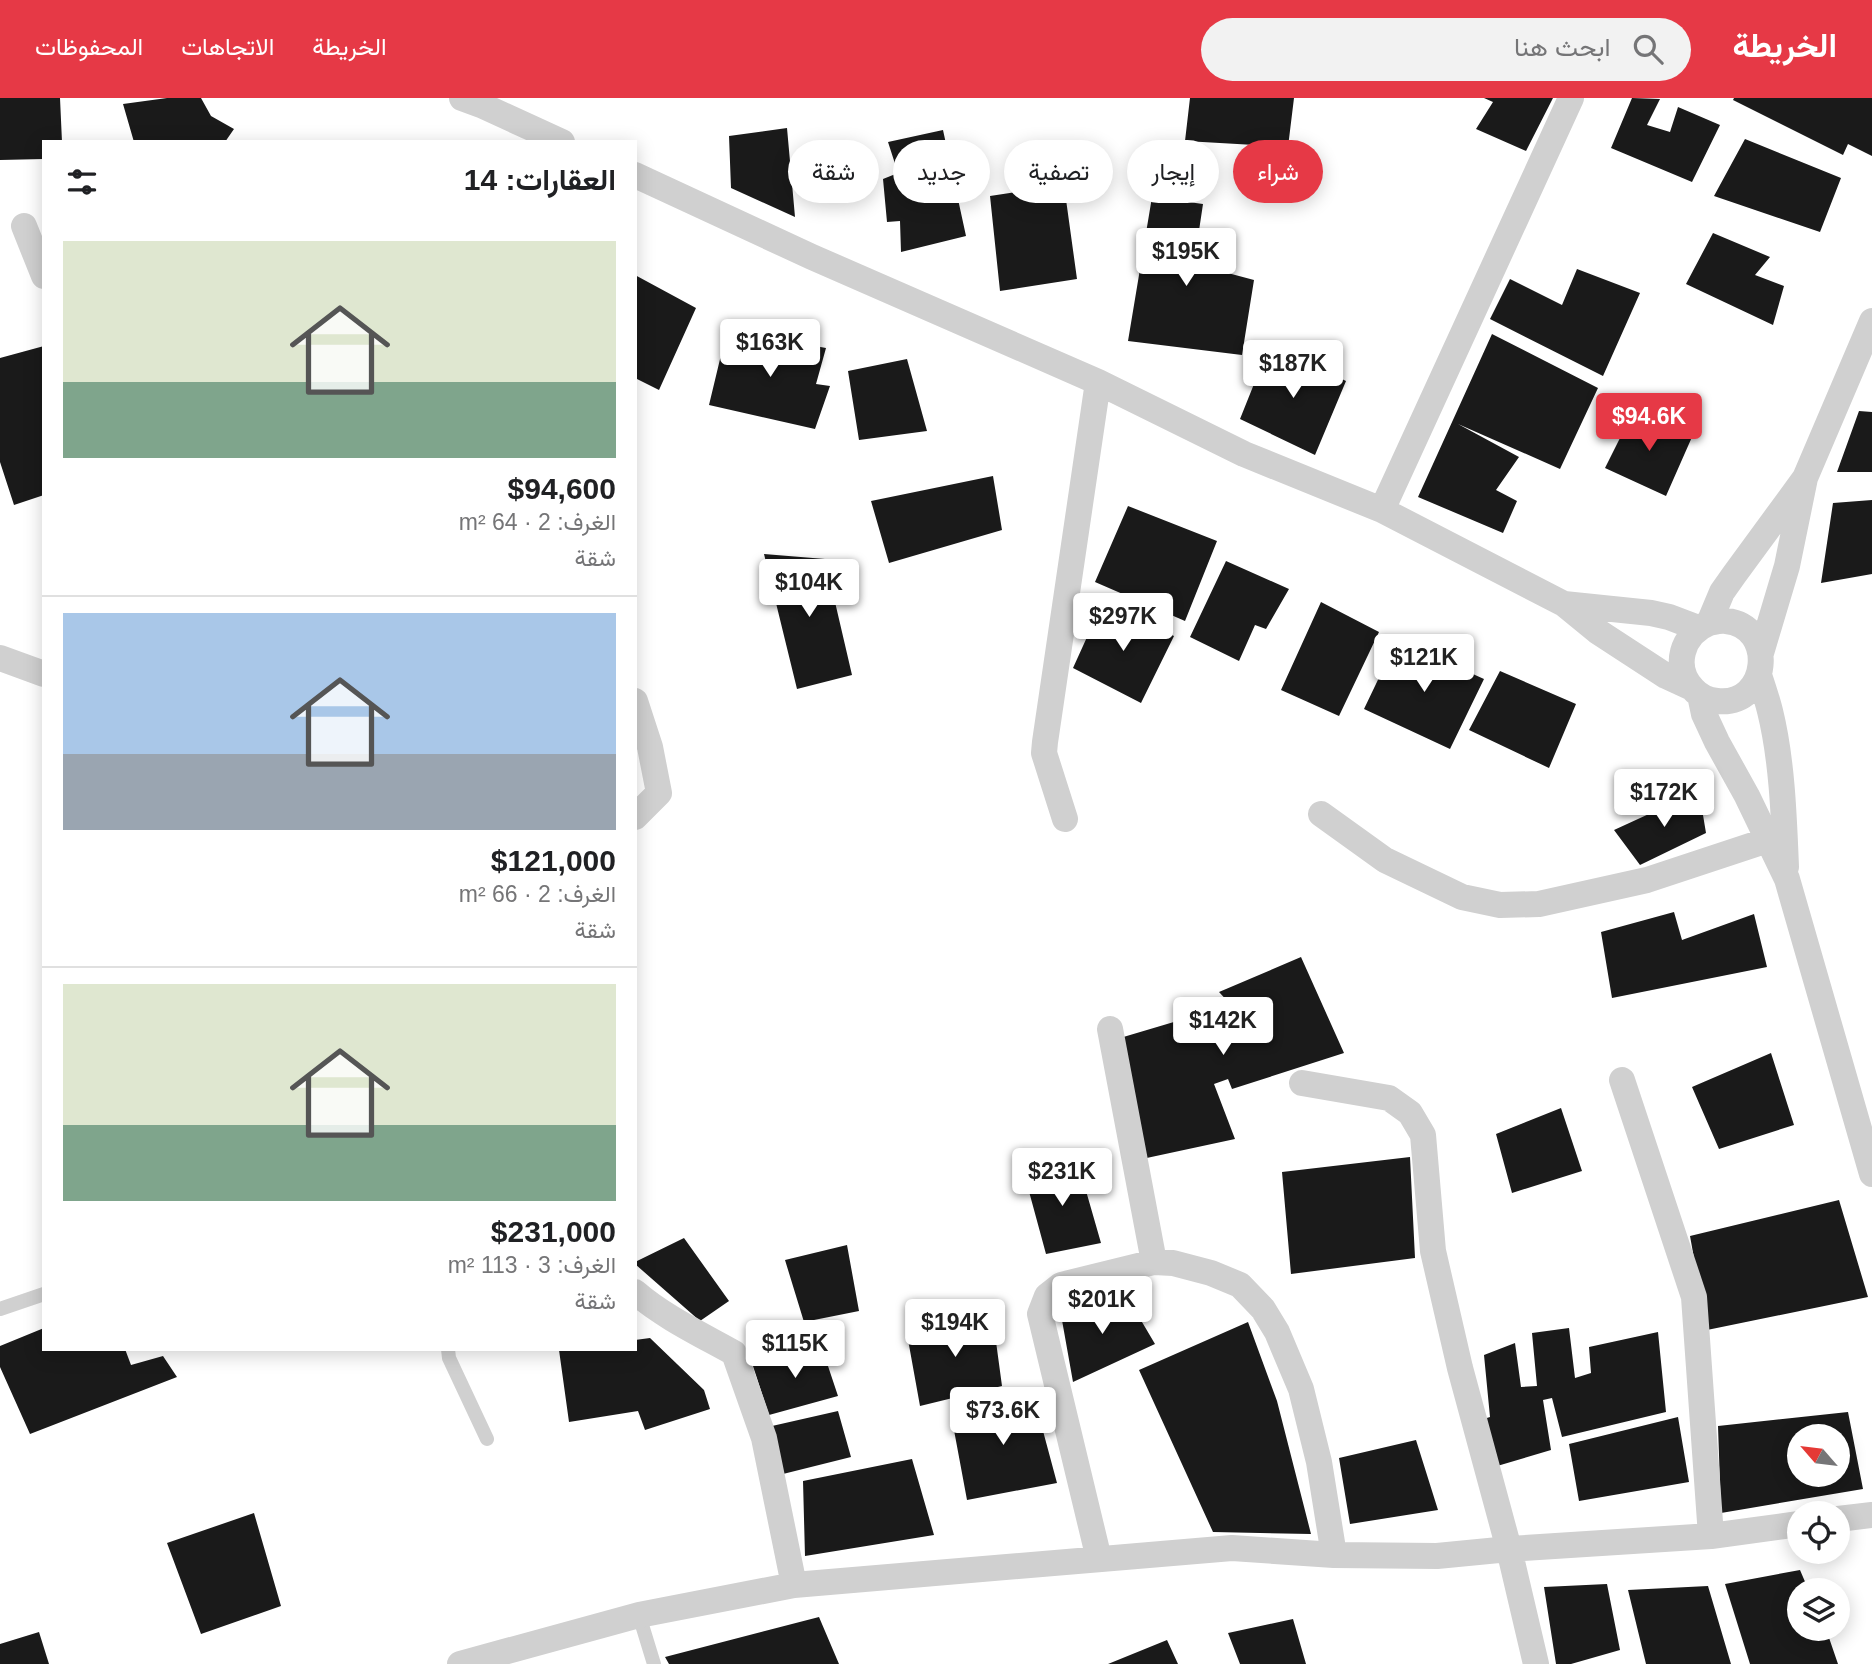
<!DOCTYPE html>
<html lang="ar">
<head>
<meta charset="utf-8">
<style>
  body { margin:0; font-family:Helvetica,Vazirmatn,sans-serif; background:#f2f2f2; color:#202124; direction:rtl; height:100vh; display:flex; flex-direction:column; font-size:26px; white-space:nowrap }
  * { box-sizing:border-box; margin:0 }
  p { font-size:23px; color:#757577 }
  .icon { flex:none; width:38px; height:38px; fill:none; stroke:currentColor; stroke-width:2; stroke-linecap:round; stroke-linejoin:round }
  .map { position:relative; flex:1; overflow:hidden; direction:ltr }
  .side { position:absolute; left:42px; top:42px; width:595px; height:1211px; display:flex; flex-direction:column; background:#fff; border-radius:0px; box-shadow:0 4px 18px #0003; direction:rtl }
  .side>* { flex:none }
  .hud { position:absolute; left:658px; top:42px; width:665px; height:63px; direction:rtl; display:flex; gap:14px }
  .needle { width:46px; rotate:298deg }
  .controls { position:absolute; left:1787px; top:1326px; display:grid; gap:14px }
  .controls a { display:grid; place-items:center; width:63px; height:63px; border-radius:50%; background:#fff; box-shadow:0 4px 18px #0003; font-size:35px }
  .price { position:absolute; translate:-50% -60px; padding:0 16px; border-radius:7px; background:#fff; color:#222; font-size:23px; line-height:46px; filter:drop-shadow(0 2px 4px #0008) }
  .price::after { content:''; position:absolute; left:50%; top:42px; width:21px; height:16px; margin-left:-10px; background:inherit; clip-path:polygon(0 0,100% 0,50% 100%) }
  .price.current { background:#e63946; color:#fff }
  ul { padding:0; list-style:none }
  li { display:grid; align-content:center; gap:14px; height:371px; padding:0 21px }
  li+li { border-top:2px solid #e0e0e0 }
  li span { display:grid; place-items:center; height:217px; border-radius:0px; color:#555 }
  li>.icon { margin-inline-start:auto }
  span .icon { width:126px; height:126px; fill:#fffc; stroke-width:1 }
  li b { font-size:30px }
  h2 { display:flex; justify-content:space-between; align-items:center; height:84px; padding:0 21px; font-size:30px }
  .tag { padding:0 24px; border-radius:32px; background:#fff; box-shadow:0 4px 18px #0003; font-size:24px; line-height:63px }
  .tag.current { background:#e63946; color:#fff }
  header { display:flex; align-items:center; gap:42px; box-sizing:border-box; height:98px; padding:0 35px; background:#e63946; color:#fff }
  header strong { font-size:33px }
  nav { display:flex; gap:38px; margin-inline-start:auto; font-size:24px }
  .search { width:490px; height:63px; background:#f2f2f2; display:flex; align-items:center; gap:18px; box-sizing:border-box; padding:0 24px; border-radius:38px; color:#757577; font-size:26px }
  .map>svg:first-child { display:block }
  .building { fill:#1a1a1a; fill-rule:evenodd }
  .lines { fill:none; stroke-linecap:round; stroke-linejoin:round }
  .service { stroke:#d0d0d0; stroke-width:14 }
  .minor { stroke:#d0d0d0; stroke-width:26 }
</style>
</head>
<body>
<header>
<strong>الخريطة</strong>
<div class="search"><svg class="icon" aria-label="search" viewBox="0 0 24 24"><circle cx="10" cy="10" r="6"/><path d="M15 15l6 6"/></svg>ابحث هنا</div>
<nav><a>الخريطة</a><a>الاتجاهات</a><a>المحفوظات</a></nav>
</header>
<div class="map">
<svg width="1872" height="1566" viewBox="0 0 1872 1566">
  <rect width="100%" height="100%" fill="#fff"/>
  <path class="building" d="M0 0H60L62 44H44V61L0 62Z
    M167 0H201L211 18 234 31 225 44H134L123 6Z
    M1190 0H1294L1288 49 1185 43Z
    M1484 0H1553L1526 53 1476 31 1493 4Z
    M1632 0 1660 1 1647 27 1670 34 1678 9 1720 27 1692 84 1611 50Z
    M1734 0H1872V58L1848 46 1843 57 1733 2Z
    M787 30 795 119 731 90 729 38Z
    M943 32 966 138 901 154 900 123 887 124 883 81 898 75 888 44Z
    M1745 41 1841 80 1820 134 1714 98Z
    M1064 87 1077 181 1000 193 990 98Z
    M1152 99 1203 106 1194 166 1254 182 1242 257 1128 243Z
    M1713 135 1770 159 1755 177 1784 188 1773 227 1686 186Z
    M1577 171 1640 195 1603 278 1490 221 1510 181 1562 207Z
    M635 177 696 210 659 292 635 280Z
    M727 232 826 250 816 286 830 288 815 331 709 307Z
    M1492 236 1598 290 1560 371 1458 326 1519 359 1496 392 1517 403 1503 435 1418 399Z
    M1270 246 1346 283 1315 357 1240 321Z
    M44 248V397L14 407 0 364V260Z
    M907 261 927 333 859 342 848 273Z
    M1634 312 1692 339 1666 398 1605 370Z
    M1859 313 1872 314V374H1837Z
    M993 378 1002 432 889 465 871 403Z
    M1872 402V476L1821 485 1833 405Z
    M1128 408 1217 443 1185 523 1095 484Z
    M764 456 825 461 852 577 797 591Z
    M1226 463 1289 491 1266 531 1255 527 1239 563 1190 539Z
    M1321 504 1379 534 1339 618 1281 592Z
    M1102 506 1174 538 1141 605 1073 570Z
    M1397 542 1484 581 1450 651 1364 611Z
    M1500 573 1576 606 1549 670 1469 632Z
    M1699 693 1706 735 1640 767 1614 732Z
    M1674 814 1682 842 1754 816 1767 869 1612 900 1601 834Z
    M1301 859 1344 955 1232 991 1228 981 1214 986 1235 1041 1142 1061 1120 940 1231 907 1219 894Z
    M1771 955 1794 1027 1719 1051 1692 989Z
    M1561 1010 1582 1073 1512 1095 1496 1036Z
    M1410 1059 1415 1160 1291 1176 1282 1074Z
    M1078 1065 1101 1145 1046 1156 1024 1075Z
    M1839 1102 1868 1199 1707 1232 1690 1138Z
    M684 1140 729 1203 700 1223 635 1166V1164Z
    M847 1147 859 1213 804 1224 785 1162Z
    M1129 1202 1155 1246 1073 1284 1060 1211Z
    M992 1214 1002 1288 920 1308 907 1236Z
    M1248 1224 1277 1303 1311 1436 1213 1434 1139 1272Z
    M44 1230V1251H125L131 1267 163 1258 177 1279 30 1336 0 1269V1248Z
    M1569 1230 1575 1280 1591 1275 1589 1249 1658 1234 1666 1314 1562 1339 1552 1300 1543 1302 1551 1352 1487 1371 1474 1324 1490 1319 1484 1257 1515 1245 1521 1289 1537 1288 1532 1235Z
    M650 1240 704 1292 710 1311 645 1332 638 1313 569 1324 559 1252 635 1251V1242Z
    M821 1247 838 1298 769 1317 753 1268Z
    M1032 1292 1057 1385 967 1402 951 1316Z
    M838 1313 851 1359 783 1376 772 1328Z
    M1848 1314 1863 1391 1721 1415 1718 1328ZM1799 1339H1838V1377H1799Z
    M1678 1319 1689 1384 1579 1403 1569 1346Z
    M1416 1342 1438 1412 1350 1426 1339 1360Z
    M912 1361 934 1437 805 1458 803 1383Z
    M254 1415 281 1508 201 1536 167 1445Z
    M1800 1472 1809 1493H1799V1531H1826L1838 1566H1750L1725 1486Z
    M1607 1486 1620 1552 1571 1566H1556L1544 1489Z
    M1708 1488 1731 1566H1646L1628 1492Z
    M819 1519 839 1566H669L665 1559Z
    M1293 1521 1306 1566H1240L1228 1535Z
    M39 1534 49 1566H0V1546Z
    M1167 1542 1178 1566H1108Z"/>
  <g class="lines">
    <path class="service" d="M0 1211 44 1196
      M448 1251 449 1260 487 1341
      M639 1517 654 1566"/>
    <path class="minor" d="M462 0 481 7 562 44
      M635 77 812 159 1098 284 1244 356 1382 412 1564 506 1597 533 1666 578 1692 590
      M24 128 44 178
      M1382 412 1571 0
      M1564 506 1651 515 1669 519 1698 530
      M1709 525C1714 524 1721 522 1726 523 1777 528 1770 609 1717 603 1708 602 1699 598 1693 591 1672 569 1682 536 1709 525L1722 494 1734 477 1805 380
      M1761 555 1787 468 1805 380 1872 223
      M0 560 44 576
      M1759 577C1763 589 1767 601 1770 613 1782 661 1784 719 1786 769
      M1700 597 1704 616 1717 644 1747 698 1787 781 1872 1076
      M635 603 650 649 659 695 635 719
      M1321 716 1385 762 1462 799 1500 807 1539 806 1647 782 1768 742
      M1065 721 1044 655 1045 644 1098 284
      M1110 931 1154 1164
      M1622 982 1694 1199 1711 1438
      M1302 985 1389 1000 1410 1015 1423 1037 1433 1153 1460 1270 1509 1451 1536 1566
      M635 1194C664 1219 700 1236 734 1255L764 1340 794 1487
      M1838 1421 1872 1417
      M1099 1461 1040 1216 1047 1198 1061 1187 1154 1164 1173 1165 1211 1175 1240 1187 1263 1211 1277 1234 1301 1291 1319 1364 1334 1457
      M460 1566 639 1517 794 1487 1232 1450 1334 1457 1437 1458 1509 1451 1711 1438 1799 1426"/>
  </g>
</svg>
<div class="controls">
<a><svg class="needle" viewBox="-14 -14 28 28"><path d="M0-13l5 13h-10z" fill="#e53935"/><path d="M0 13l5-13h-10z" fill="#757577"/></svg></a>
<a><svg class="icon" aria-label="locate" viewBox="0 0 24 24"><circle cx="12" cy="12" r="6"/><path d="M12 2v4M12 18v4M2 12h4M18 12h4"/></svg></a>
<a><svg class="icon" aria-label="layers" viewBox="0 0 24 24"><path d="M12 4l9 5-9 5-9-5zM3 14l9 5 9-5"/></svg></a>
</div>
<b class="price" style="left:1186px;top:190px">$195K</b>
<b class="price" style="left:770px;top:281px">$163K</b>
<b class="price" style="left:1293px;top:302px">$187K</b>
<b class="price current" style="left:1649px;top:355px">$94.6K</b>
<b class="price" style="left:809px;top:521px">$104K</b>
<b class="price" style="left:1123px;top:555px">$297K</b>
<b class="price" style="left:1424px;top:596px">$121K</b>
<b class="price" style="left:1664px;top:731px">$172K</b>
<b class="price" style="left:1223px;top:959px">$142K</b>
<b class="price" style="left:1062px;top:1110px">$231K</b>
<b class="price" style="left:1102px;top:1238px">$201K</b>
<b class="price" style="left:955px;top:1261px">$194K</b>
<b class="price" style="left:795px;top:1282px">$115K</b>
<b class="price" style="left:1003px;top:1349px">$73.6K</b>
<div class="hud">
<a class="tag current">شراء</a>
<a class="tag">إيجار</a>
<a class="tag">تصفية</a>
<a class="tag">جديد</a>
<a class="tag">شقة</a>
</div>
<section class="side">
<h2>العقارات: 14<svg class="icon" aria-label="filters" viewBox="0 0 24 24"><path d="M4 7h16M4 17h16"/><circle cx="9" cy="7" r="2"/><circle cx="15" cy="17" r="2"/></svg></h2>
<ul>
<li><span style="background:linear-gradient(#dfe7d0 65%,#7fa58c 0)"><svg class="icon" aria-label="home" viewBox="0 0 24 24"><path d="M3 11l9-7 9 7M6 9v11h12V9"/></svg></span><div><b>$94,600</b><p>الغرف: 2 · 64 m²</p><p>شقة</p></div></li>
<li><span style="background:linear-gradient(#a9c7e8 65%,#9aa5b1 0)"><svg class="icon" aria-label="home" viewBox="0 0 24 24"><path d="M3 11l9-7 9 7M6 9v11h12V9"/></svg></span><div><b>$121,000</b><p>الغرف: 2 · 66 m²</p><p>شقة</p></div></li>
<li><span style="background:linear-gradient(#dfe7d0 65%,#7fa58c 0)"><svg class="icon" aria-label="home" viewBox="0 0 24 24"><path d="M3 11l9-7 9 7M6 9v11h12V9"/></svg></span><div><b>$231,000</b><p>الغرف: 3 · 113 m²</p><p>شقة</p></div></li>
</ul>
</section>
</div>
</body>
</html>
